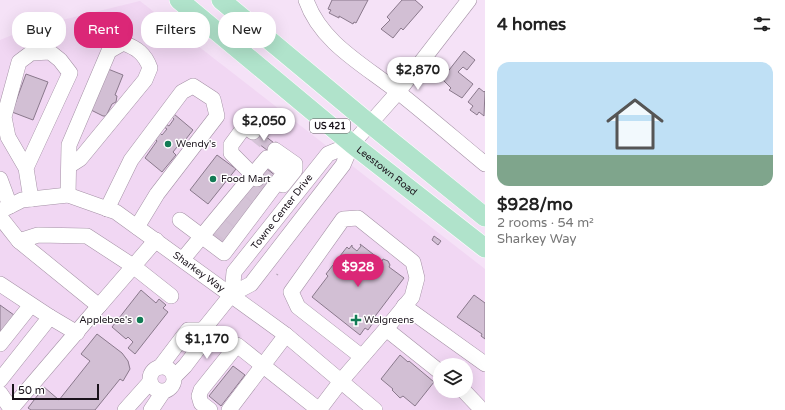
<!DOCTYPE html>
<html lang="en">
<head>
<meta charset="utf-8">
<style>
  body { margin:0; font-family:"Varela Round",sans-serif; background:#f6f6f6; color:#222; height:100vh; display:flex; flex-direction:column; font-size:15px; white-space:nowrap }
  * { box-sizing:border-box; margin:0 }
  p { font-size:13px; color:#767676 }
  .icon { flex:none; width:22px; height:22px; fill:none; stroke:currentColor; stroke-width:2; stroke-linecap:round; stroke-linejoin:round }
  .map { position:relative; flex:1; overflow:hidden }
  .side { display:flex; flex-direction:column; background:#fff; width:300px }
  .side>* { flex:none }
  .top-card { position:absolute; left:12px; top:12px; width:380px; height:36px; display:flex; gap:8px }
  .buttons { position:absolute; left:433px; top:358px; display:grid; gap:8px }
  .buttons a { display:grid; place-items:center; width:40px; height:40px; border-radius:50%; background:#fff; box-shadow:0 4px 16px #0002; font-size:20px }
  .scale { position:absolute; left:12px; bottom:10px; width:87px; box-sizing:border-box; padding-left:4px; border:2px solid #1a131b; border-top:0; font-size:11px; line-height:14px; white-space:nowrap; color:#1a131b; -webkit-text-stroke:3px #fff; paint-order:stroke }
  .price { position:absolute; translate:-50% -34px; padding:0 9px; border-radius:14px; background:#fff; color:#222; font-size:13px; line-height:26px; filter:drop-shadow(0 1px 2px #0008) }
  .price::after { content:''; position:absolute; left:50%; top:24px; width:12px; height:9px; margin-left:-6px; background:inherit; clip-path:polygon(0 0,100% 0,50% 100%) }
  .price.selected { background:#db2777; color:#fff }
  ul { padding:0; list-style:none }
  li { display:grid; align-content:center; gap:8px; height:212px; padding:0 12px }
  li+li { border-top:1px solid #e0e0e0 }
  li span { display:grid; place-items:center; height:124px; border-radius:12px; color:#555 }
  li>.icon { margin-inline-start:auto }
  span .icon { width:72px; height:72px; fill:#fffc; stroke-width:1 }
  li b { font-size:17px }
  h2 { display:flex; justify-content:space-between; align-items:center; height:48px; padding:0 12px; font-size:17px }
  .chip { padding:0 14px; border-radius:16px; background:#fff; box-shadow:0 4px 16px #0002; font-size:14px; line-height:36px }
  .chip.selected { background:#db2777; color:#fff }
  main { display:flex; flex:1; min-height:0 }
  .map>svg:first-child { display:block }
  .built { fill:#f1d7f3; fill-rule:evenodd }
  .building { fill:#d2bfd4; stroke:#8a798c }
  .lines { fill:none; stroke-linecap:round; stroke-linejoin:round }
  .minor-tunnel { stroke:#d4c3d6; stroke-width:15; stroke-dasharray:15 8; stroke-linecap:butt }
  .minor-casing { stroke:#a592a6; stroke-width:16 }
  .major-casing { stroke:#fff; stroke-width:20 }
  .path { stroke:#ae9fb0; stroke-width:2; stroke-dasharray:1 3; stroke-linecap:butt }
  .minor { stroke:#fff; stroke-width:15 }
  .major { stroke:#b0e3cb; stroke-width:19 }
  .poi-dot { fill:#127b55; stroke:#fff; stroke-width:1.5 }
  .labels { text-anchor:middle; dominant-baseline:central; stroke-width:3; stroke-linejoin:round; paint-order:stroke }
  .shield { fill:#fff; stroke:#5f5a5f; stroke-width:1 }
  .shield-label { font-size:9px; font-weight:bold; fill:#1a131b }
  .poi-label { font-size:10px; fill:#1a131b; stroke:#fff; text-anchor:start }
  .street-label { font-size:10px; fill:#1a131b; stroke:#fff }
</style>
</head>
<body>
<main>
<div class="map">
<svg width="485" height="410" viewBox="0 0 485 410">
  <rect width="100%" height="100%" fill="#f5e2f7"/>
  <path class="built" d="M140 1 485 269V410H0V40L29 28ZM440 365H466V391H440Z"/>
  <path class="building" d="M332 0H368L356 23 354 22 353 24 339 16V18L329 13 331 10 328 9Z
    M402 0H415L423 7 403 30 401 28 393 38 381 29 390 20 387 17Z
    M464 51 475 60 467 70 463 67 458 72 473 84 462 98 449 90 451 88 442 79Z
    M108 69 123 75 115 95 117 96 116 102 112 104 106 116H103L91 110Z
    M26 74 48 82 33 120 12 112Z
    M479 88 484 92 485 91 484 116 479 112 477 115 470 110 473 106 468 102Z
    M174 114 193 130 179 148 177 147 173 152 176 155 162 172 145 158 157 141 155 139 160 133 162 135 167 129 164 127 166 124 169 126 174 119 172 117Z
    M256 129 278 146 272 154 250 137Z
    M217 155 236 169 208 204 190 190Z
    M266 168 277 177 222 245 211 236Z
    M434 236 441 241 438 245 432 240Z
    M360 244 382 261 383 259 388 261 390 265 389 267 404 278 373 319 375 320 368 330 365 328 360 335 312 297 328 276 326 274 347 247 349 249 352 245V247L357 251 361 246Z
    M141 290 156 303 159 299 166 305 163 308 168 312 135 354 128 348 133 342 128 337 126 339 112 327Z
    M474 295 485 303V339L481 336 482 334 457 317Z
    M0 305 14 315 0 333Z
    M97 334 122 353 128 361 130 369 123 381 120 379 95 410H31L28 408 44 387 59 400 90 361 81 354Z
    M400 355 408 362 409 361 434 382 415 406 403 396 400 398 392 390 393 389 381 379Z
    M233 366 245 375 221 406 209 396Z"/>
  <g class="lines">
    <path class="minor-tunnel" d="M253 132 275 150
      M249 189 260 198
      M239 202 250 211
      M230 213 241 222
      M219 226 231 235"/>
    <defs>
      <g id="minor">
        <path d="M306 0C321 43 364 65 398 92 427 115 456 140 485 164"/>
        <path d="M253 132 245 126 231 145V153L257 179"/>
        <path d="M352 144 398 92 469 0"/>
        <path d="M275 150 295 164V170L283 185"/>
        <path d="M26 168 70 73 60 60 50 52 31 53 19 62 4 117 8 137 26 168 31 199"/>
        <path d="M0 179 10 206"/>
        <path d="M68 195 69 145 109 51 123 43C137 48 145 54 150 68L145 80 80 159 69 166"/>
        <path d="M107 209 131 160 182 92 193 86 213 99 217 116 157 194 137 227"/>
        <path id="s1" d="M0 211 22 200 68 195 116 212 286 335 375 410"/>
        <path d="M0 217 19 241 99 306 156 240"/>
        <path d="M180 220 224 253 285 172 267 158C239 191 211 225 183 259"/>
        <path d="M19 241 38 235 87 236 133 266 171 296"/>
        <path d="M0 284 50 317"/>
        <path d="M404 306 485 364"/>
        <path d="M386 329 440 372"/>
        <path d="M0 344 31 305"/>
        <circle cx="162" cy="379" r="12"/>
        <path d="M160 367 188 330H203"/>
        <path d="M174 377 185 366 204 341 203 330 232 294 251 284 343 165 352 144 328 154 234 272 232 294"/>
        <path d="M0 380 50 317 77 333"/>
        <path d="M464 391 482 410"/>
        <path d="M0 393 11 409 99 306"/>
        <path d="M125 410 150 382"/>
        <path d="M151 410 163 392"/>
        <path d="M210 410 201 403 199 396 201 390 237 345 319 410 341 381 386 329 412 297 417 278 413 262 358 218 343 219 291 292 298 307 362 357"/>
        <path d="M229 410 286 335"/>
      </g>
      <g id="major">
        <path id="s2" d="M179 0 352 144 485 248"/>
        <path d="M221 0 370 124 485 217"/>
      </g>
    </defs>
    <use href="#minor" class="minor-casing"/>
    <use href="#major" class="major-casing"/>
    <path class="path" d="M277 275 279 272"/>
    <use href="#minor" class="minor"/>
    <use href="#major" class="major"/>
  </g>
  <g class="poi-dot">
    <circle cx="168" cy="144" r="4"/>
    <circle cx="213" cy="179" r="4"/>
    <circle cx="140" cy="320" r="4"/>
    <path d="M354 314h4v4h4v4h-4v4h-4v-4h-4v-4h4z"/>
  </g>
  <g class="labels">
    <rect class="shield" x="310" y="119" width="40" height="14" rx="3"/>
    <g class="shield-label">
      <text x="330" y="126">US 421</text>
    </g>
    <g class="poi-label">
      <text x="176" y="144">Wendy's</text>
      <text x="221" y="179">Food Mart</text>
      <text x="132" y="320" text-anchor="end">Applebee's</text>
      <text x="364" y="320">Walgreens</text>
    </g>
    <g class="street-label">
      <text stroke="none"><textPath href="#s2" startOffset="269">Leestown Road</textPath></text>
      <text transform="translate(282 212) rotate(-52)">Towne Center Drive</text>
      <text stroke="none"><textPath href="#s1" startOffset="224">Sharkey Way</textPath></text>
    </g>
  </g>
</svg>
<div class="buttons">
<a><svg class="icon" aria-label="layers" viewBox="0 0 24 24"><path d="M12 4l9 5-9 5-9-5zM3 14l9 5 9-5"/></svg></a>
</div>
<div class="scale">50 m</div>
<b class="price" style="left:418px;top:91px">$2,870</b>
<b class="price" style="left:264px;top:142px">$2,050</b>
<b class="price selected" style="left:358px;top:288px">$928</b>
<b class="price" style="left:207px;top:360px">$1,170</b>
<div class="top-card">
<a class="chip">Buy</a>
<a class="chip selected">Rent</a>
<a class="chip">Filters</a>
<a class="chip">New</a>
</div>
</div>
<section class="side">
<h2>4 homes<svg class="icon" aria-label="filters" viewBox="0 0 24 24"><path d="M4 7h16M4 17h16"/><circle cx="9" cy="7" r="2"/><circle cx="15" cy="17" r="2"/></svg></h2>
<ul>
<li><span style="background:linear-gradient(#bfe0f5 75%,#7fa58c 0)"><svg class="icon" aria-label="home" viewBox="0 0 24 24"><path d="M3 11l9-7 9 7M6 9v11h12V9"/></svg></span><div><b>$928/mo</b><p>2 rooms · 54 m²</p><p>Sharkey Way</p></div></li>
</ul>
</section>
</main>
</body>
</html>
